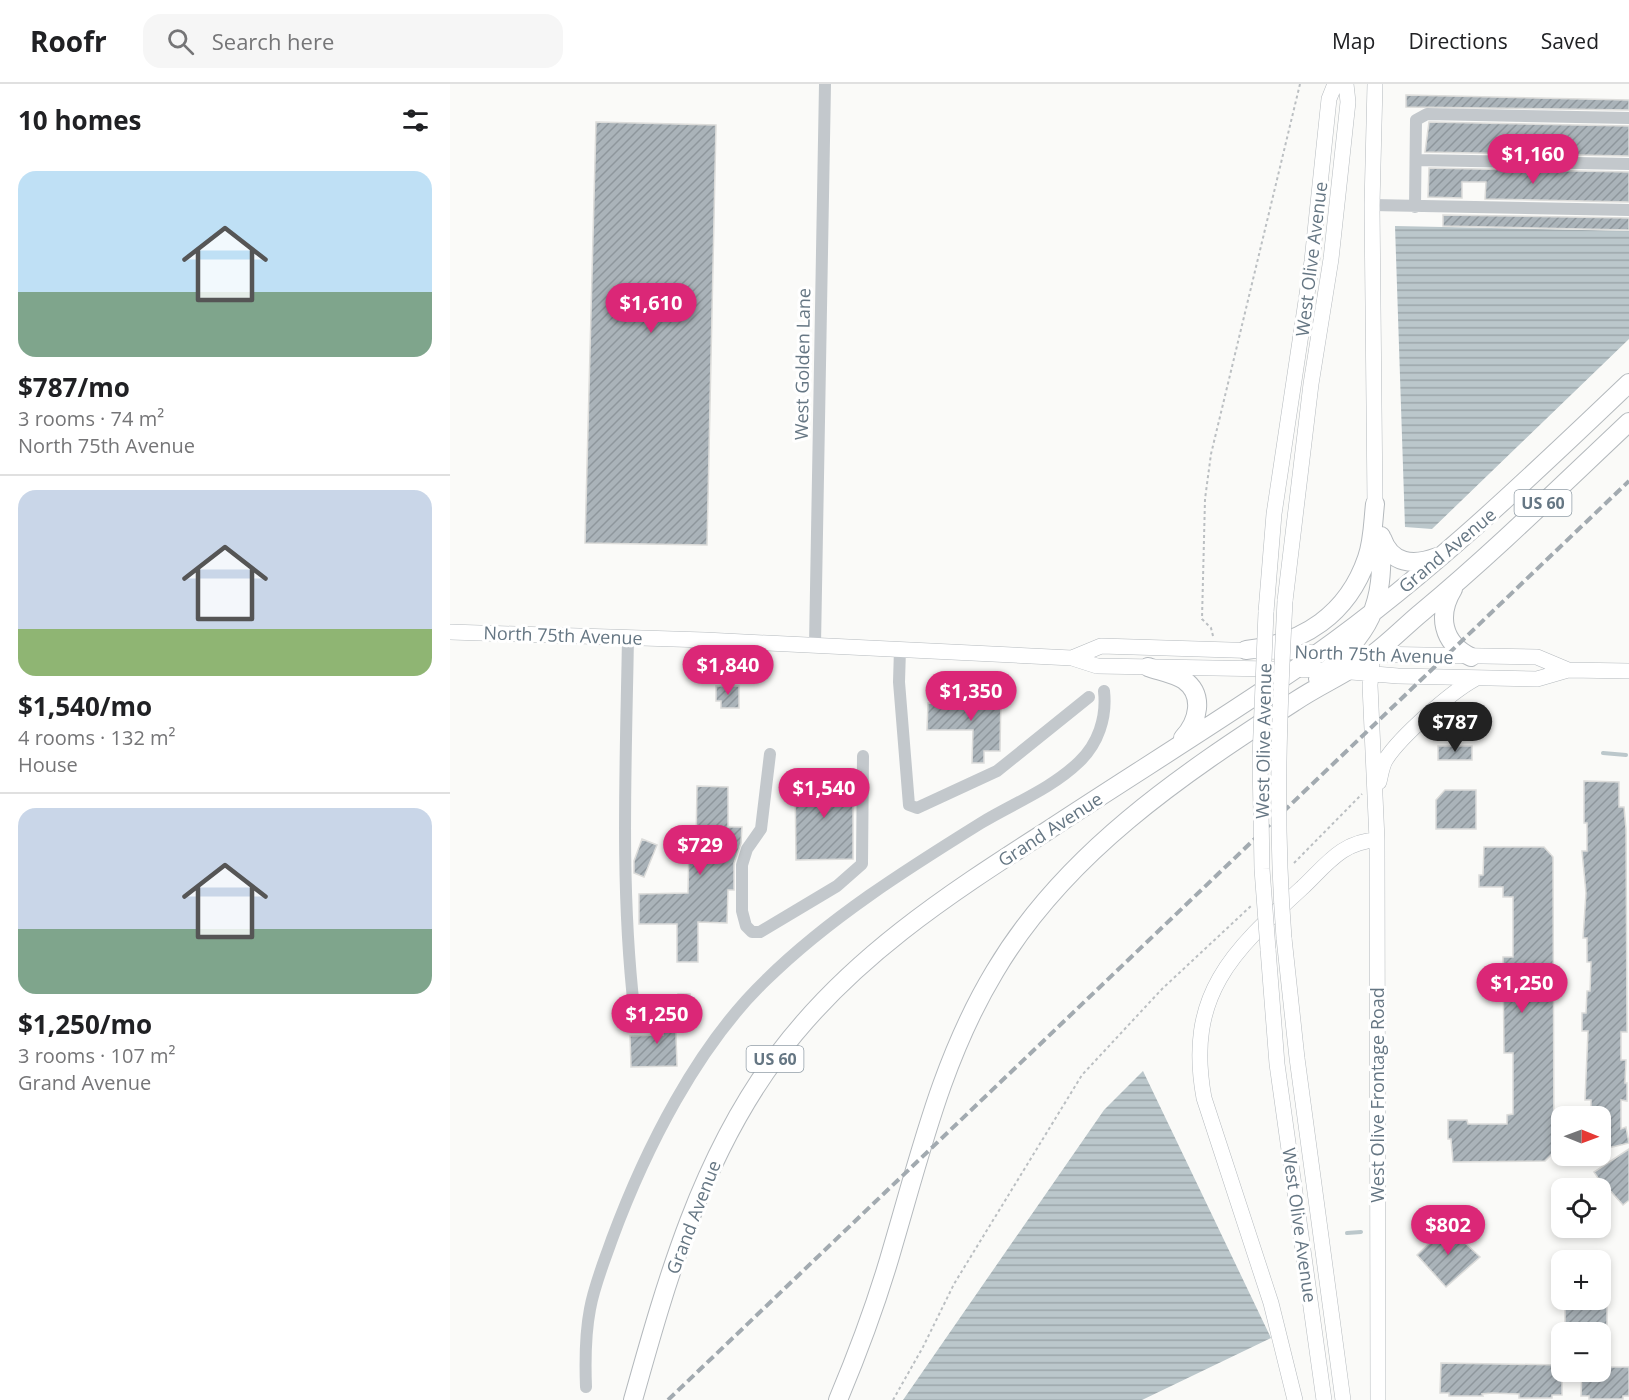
<!DOCTYPE html>
<html lang="en">
<head>
<meta charset="utf-8">
<style>
  body { margin:0; font-family:"Open Sans",sans-serif; background:#f6f6f6; color:#202124; height:100vh; display:flex; flex-direction:column; font-size:22px; white-space:nowrap }
  * { box-sizing:border-box; margin:0 }
  p { font-size:20px; color:#757577 }
  .icon { flex:none; width:33px; height:33px; fill:none; stroke:currentColor; stroke-width:2; stroke-linecap:round; stroke-linejoin:round }
  .map { position:relative; flex:1; overflow:hidden }
  .sheet { display:flex; flex-direction:column; background:#fff; width:450px }
  .sheet>* { flex:none }
  .needle { width:39px; rotate:91deg }
  .tools { position:absolute; left:1101px; top:1022px; display:grid; gap:12px }
  .tools a { display:grid; place-items:center; width:60px; height:60px; border-radius:12px; background:#fff; box-shadow:0 3px 9px #0003; font-size:30px }
  .price { position:absolute; translate:-50% -51px; padding:0 14px; border-radius:21px; background:#db2777; color:#fff; font-size:20px; line-height:39px; filter:drop-shadow(0 2px 3px #0008) }
  .price::after { content:''; position:absolute; left:50%; top:36px; width:18px; height:14px; margin-left:-9px; background:inherit; clip-path:polygon(0 0,100% 0,50% 100%) }
  .price.selected { background:#222; color:#fff }
  ul { padding:0; list-style:none }
  li { display:grid; align-content:center; gap:12px; height:318px; padding:0 18px }
  li+li { border-top:2px solid #e0e0e0 }
  li span { display:grid; place-items:center; height:186px; border-radius:18px; color:#555 }
  li>.icon { margin-inline-start:auto }
  span .icon { width:108px; height:108px; fill:#fffc; stroke-width:1 }
  li b { font-size:26px }
  h2 { display:flex; justify-content:space-between; align-items:center; height:72px; padding:0 18px; font-size:26px }
  header { display:flex; align-items:center; gap:36px; box-sizing:border-box; height:84px; padding:0 30px; background:#fff; border-bottom:2px solid #e0e0e0 }
  header strong { font-size:28px }
  nav { display:flex; gap:33px; margin-inline-start:auto; font-size:21px }
  .search { width:420px; height:54px; background:#f6f6f6; display:flex; align-items:center; gap:15px; box-sizing:border-box; padding:0 21px; border-radius:18px; color:#757577; font-size:22px }
  main { display:flex; flex:1; min-height:0 }
  .map>svg:first-child { display:block }
  .water { fill:url(#water-rules) }
  .lines { fill:none; stroke-linecap:round; stroke-linejoin:round }
  .stream { stroke:#bbc7cb; stroke-width:4 }
  .building { fill:url(#building-hatch); stroke:#dcdcda; stroke-width:1.5 }
  .major-casing { stroke:#b5babe; stroke-width:16 }
  .highway-casing { stroke:#b4b9bd; stroke-width:20 }
  .path { stroke:#bbbfc2; stroke-width:2; stroke-dasharray:3 3; stroke-linecap:butt }
  .minor { stroke:#c3c8cc; stroke-width:12 }
  .major { stroke:#fff; stroke-width:15 }
  .highway { stroke:#fff; stroke-width:18 }
  .rail { stroke:#a2aab0; stroke-width:4; stroke-dasharray:9 4.5; stroke-linecap:butt }
  .major-bridge-casing { stroke:#b5babe; stroke-width:16; stroke-linecap:butt }
  .major-bridge { stroke:#fff; stroke-width:15 }
  .labels { text-anchor:middle; dominant-baseline:central; stroke-width:6; stroke-linejoin:round; paint-order:stroke }
  .shield { fill:#fff; stroke:#939fa8; stroke-width:1.5 }
  .shield-label { font-size:16px; font-weight:bold; fill:#657683 }
  .street-label { font-size:18px; fill:#657683; stroke:#fff }
</style>
</head>
<body>
<header>
<strong>Roofr</strong>
<div class="search"><svg class="icon" aria-label="search" viewBox="0 0 24 24"><circle cx="10" cy="10" r="6"/><path d="M15 15l6 6"/></svg>Search here</div>
<nav><a>Map</a><a>Directions</a><a>Saved</a></nav>
</header>
<main>
<section class="sheet">
<h2>10 homes<svg class="icon" aria-label="filters" viewBox="0 0 24 24"><path d="M4 7h16M4 17h16"/><circle cx="9" cy="7" r="2"/><circle cx="15" cy="17" r="2"/></svg></h2>
<ul>
<li><span style="background:linear-gradient(#bfe0f5 65%,#7fa58c 0)"><svg class="icon" aria-label="home" viewBox="0 0 24 24"><path d="M3 11l9-7 9 7M6 9v11h12V9"/></svg></span><div><b>$787/mo</b><p>3 rooms · 74 m²</p><p>North 75th Avenue</p></div></li>
<li><span style="background:linear-gradient(#c9d6e8 75%,#8fb573 0)"><svg class="icon" aria-label="home" viewBox="0 0 24 24"><path d="M3 11l9-7 9 7M6 9v11h12V9"/></svg></span><div><b>$1,540/mo</b><p>4 rooms · 132 m²</p><p>House</p></div></li>
<li><span style="background:linear-gradient(#c9d6e8 65%,#7fa58c 0)"><svg class="icon" aria-label="home" viewBox="0 0 24 24"><path d="M3 11l9-7 9 7M6 9v11h12V9"/></svg></span><div><b>$1,250/mo</b><p>3 rooms · 107 m²</p><p>Grand Avenue</p></div></li>
</ul>
</section>
<div class="map">
<svg width="1179" height="1316" viewBox="0 0 1179 1316">
  <defs>
    <pattern id="water-rules" width="6" height="5" patternUnits="userSpaceOnUse" patternTransform="scale(1.5)"><rect width="6" height="5" fill="#bbc7cb"/><path d="M0 2.5h6" fill="none" stroke="#9ca6aa"/></pattern>
    <pattern id="building-hatch" width="6" height="6" patternUnits="userSpaceOnUse" patternTransform="scale(1.5)"><rect width="6" height="6" fill="#aab3b9"/><path d="M-1 1l2-2M0 6l6-6M5 7l2-2" fill="none" stroke="#8e969c"/></pattern>
  </defs>
  <rect width="100%" height="100%" fill="#fafaf8"/>
  <path class="water" d="M945 142 1179 147V255L982 445 955 443Z
    M693 987 821 1254 692 1316H453L654 1026Z"/>
  <g class="lines">
    <path class="stream" d="M1153 669 1176 671
      M897 1149 911 1148"/>
  </g>
  <path class="building" d="M956 11 1179 16V26L956 23Z
    M146 38 266 41 257 461 135 459Z
    M979 38 1179 42V72L975 68Z
    M979 84 1179 88V118L1035 115 1036 98H1012V114L978 113Z
    M993 131 1179 134V146L993 142Z
    M266 602H289V624H271V617H266Z
    M525 609 551 610 550 667H534V679H522L523 646H477L478 619 525 620Z
    M988 662H1022V676H988Z
    M345 694H403V775L346 776Z
    M1134 697 1169 698V723H1174L1176 745 1177 948H1171V976H1176L1175 999H1177V1017L1171 1016V1045L1176 1043 1179 1059 1150 1066V1032H1141V1016H1135L1138 947H1132V929H1136L1137 907H1140L1141 878H1137V854H1133L1136 809 1132 767H1137V739H1134Z
    M247 702 278 703V743H292L291 759 284 779V806H278L277 839 248 838V878H227V840H189V810L238 809 239 760H246Z
    M995 706H1026V745H986V716Z
    M192 755 207 761 194 793 184 789V777Z
    M1034 763H1094L1103 773 1104 1068 1095 1077 1003 1078 1001 1055H998V1036H1017L1018 1040H1057V1031L1063 1030V969H1054L1053 873H1063V813H1053V803H1029V791H1033Z
    M228 910H240V928H228Z
    M213 921H225L227 982 181 983 180 952 213 951Z
    M1179 1065V1116L1173 1121 1156 1102 1154 1103 1144 1088Z
    M997 1142 1030 1173 996 1203 967 1171Z
    M1115 1215H1157V1241L1115 1240Z
    M991 1279 1112 1281V1311H1102V1314H1069V1310L1042 1309 1032 1310 1033 1312H999V1309H990Z
    M1150 1283H1179V1312H1173V1315H1139V1312H1131L1132 1287H1150Z"/>
  <g class="lines">
    <defs>
      <path id="major" d="M925 420 922 121 925 0
        M835 517 861 300 881 175 898 18 896 0
        M816 528 824 430 862 177 879 15 885 0
        M0 548 255 556 622 574 647 582 878 586 948 592 1087 595 1118 586 1179 587
        M917 570 1087 573 1118 586
        M622 574 651 562 875 569
        M922 579 920 601 927 756 928 1316
        M929 698C931 690 932 681 936 675 951 652 1001 608 1025 595
        M834 854 847 974 893 1316
        M818 865 827 980 874 1316
        M845 1316 821 1219 754 1014C735 910 783 867 853 803 877 780 893 757 927 756"/>
      <path id="highway" d="M932 454C941 480 963 482 987 473
        M1003 505C987 531 992 559 1021 573
        M796 566C853 560 898 530 917 474 923 457 923 438 925 420
        M698 583C709 587 723 589 734 596 755 611 748 638 733 654
        M868 595C921 546 934 526 931 452
        M183 1316C217 1195 251 1074 327 972 399 875 497 811 597 747 679 693 763 641 844 586 966 503 1072 401 1179 299
        M388 1316C409 1266 428 1215 443 1162 471 1067 493 973 545 887 615 769 731 691 844 618 869 601 898 589 922 571 940 558 955 542 972 528 1044 468 1111 402 1179 338"/>
    </defs>
    <use href="#major" class="major-casing"/>
    <use href="#highway" class="highway-casing"/>
    <path class="path" d="M763 552 761 544 752 535 755 415 761 370 850 0
      M844 779 912 710
      M443 1316 473 1263 504 1200 632 991 712 905 802 821"/>
    <path class="minor" d="M966 76 1179 80
      M922 121 1179 126
      M965 123 966 36 977 30 1179 34
      M178 553C176 677 170 801 184 924
      M365 561 375 0
      M450 565 449 598 459 721 467 724 547 687 639 613
      M320 670 311 745 297 765 292 781V827L296 842 302 848H310L387 802 412 780 413 672
      M136 1303C135 1277 135 1251 140 1225 144 1202 154 1178 162 1155 195 1066 247 962 316 896 379 834 457 785 531 739 564 719 601 705 629 678 648 660 657 634 654 607"/>
    <use href="#major" class="major"/>
    <use href="#highway" class="highway"/>
    <path class="rail" d="M218 1316 1179 397"/>
    <defs>
      <path id="major-bridge" d="M816 528 810 673 812 785 818 865
        M834 854C825 739 829 632 835 517"/>
    </defs>
    <use href="#major-bridge" class="major-bridge-casing"/>
    <use href="#major-bridge" class="major-bridge"/>
  </g>
  <g class="labels">
    <g class="shield">
      <rect x="1064.5" y="406" width="57" height="26" rx="4.5"/>
      <rect x="296.5" y="962" width="57" height="26" rx="4.5"/>
    </g>
    <g class="shield-label">
      <text x="1093" y="419">US 60</text>
      <text x="325" y="975">US 60</text>
    </g>
    <g class="street-label">
      <text transform="translate(861 175) rotate(-83)">West Olive Avenue</text>
      <text transform="translate(352 280) rotate(-89)">West Golden Lane</text>
      <text transform="translate(997 466) rotate(-40)">Grand Avenue</text>
      <text transform="translate(113 551) rotate(2)">North 75th Avenue</text>
      <text transform="translate(924 570) rotate(2)">North 75th Avenue</text>
      <text transform="translate(813 657) rotate(-89)">West Olive Avenue</text>
      <text transform="translate(600 745) rotate(-33)">Grand Avenue</text>
      <text transform="translate(927 1011) rotate(-90)">West Olive Frontage Road</text>
      <text transform="translate(243 1133) rotate(-69)">Grand Avenue</text>
      <text transform="translate(850 1141) rotate(82)">West Olive Avenue</text>
    </g>
  </g>
</svg>
<div class="tools">
<a><svg class="needle" viewBox="-14 -14 28 28"><path d="M0-13l5 13h-10z" fill="#e53935"/><path d="M0 13l5-13h-10z" fill="#757577"/></svg></a>
<a><svg class="icon" aria-label="locate" viewBox="0 0 24 24"><circle cx="12" cy="12" r="6"/><path d="M12 2v4M12 18v4M2 12h4M18 12h4"/></svg></a>
<a>+</a>
<a>−</a>
</div>
<b class="price" style="left:1083px;top:101px">$1,160</b>
<b class="price" style="left:201px;top:250px">$1,610</b>
<b class="price" style="left:278px;top:612px">$1,840</b>
<b class="price" style="left:521px;top:638px">$1,350</b>
<b class="price selected" style="left:1005px;top:669px">$787</b>
<b class="price" style="left:374px;top:735px">$1,540</b>
<b class="price" style="left:250px;top:792px">$729</b>
<b class="price" style="left:1072px;top:930px">$1,250</b>
<b class="price" style="left:207px;top:961px">$1,250</b>
<b class="price" style="left:998px;top:1172px">$802</b>
</div>
</main>
</body>
</html>
